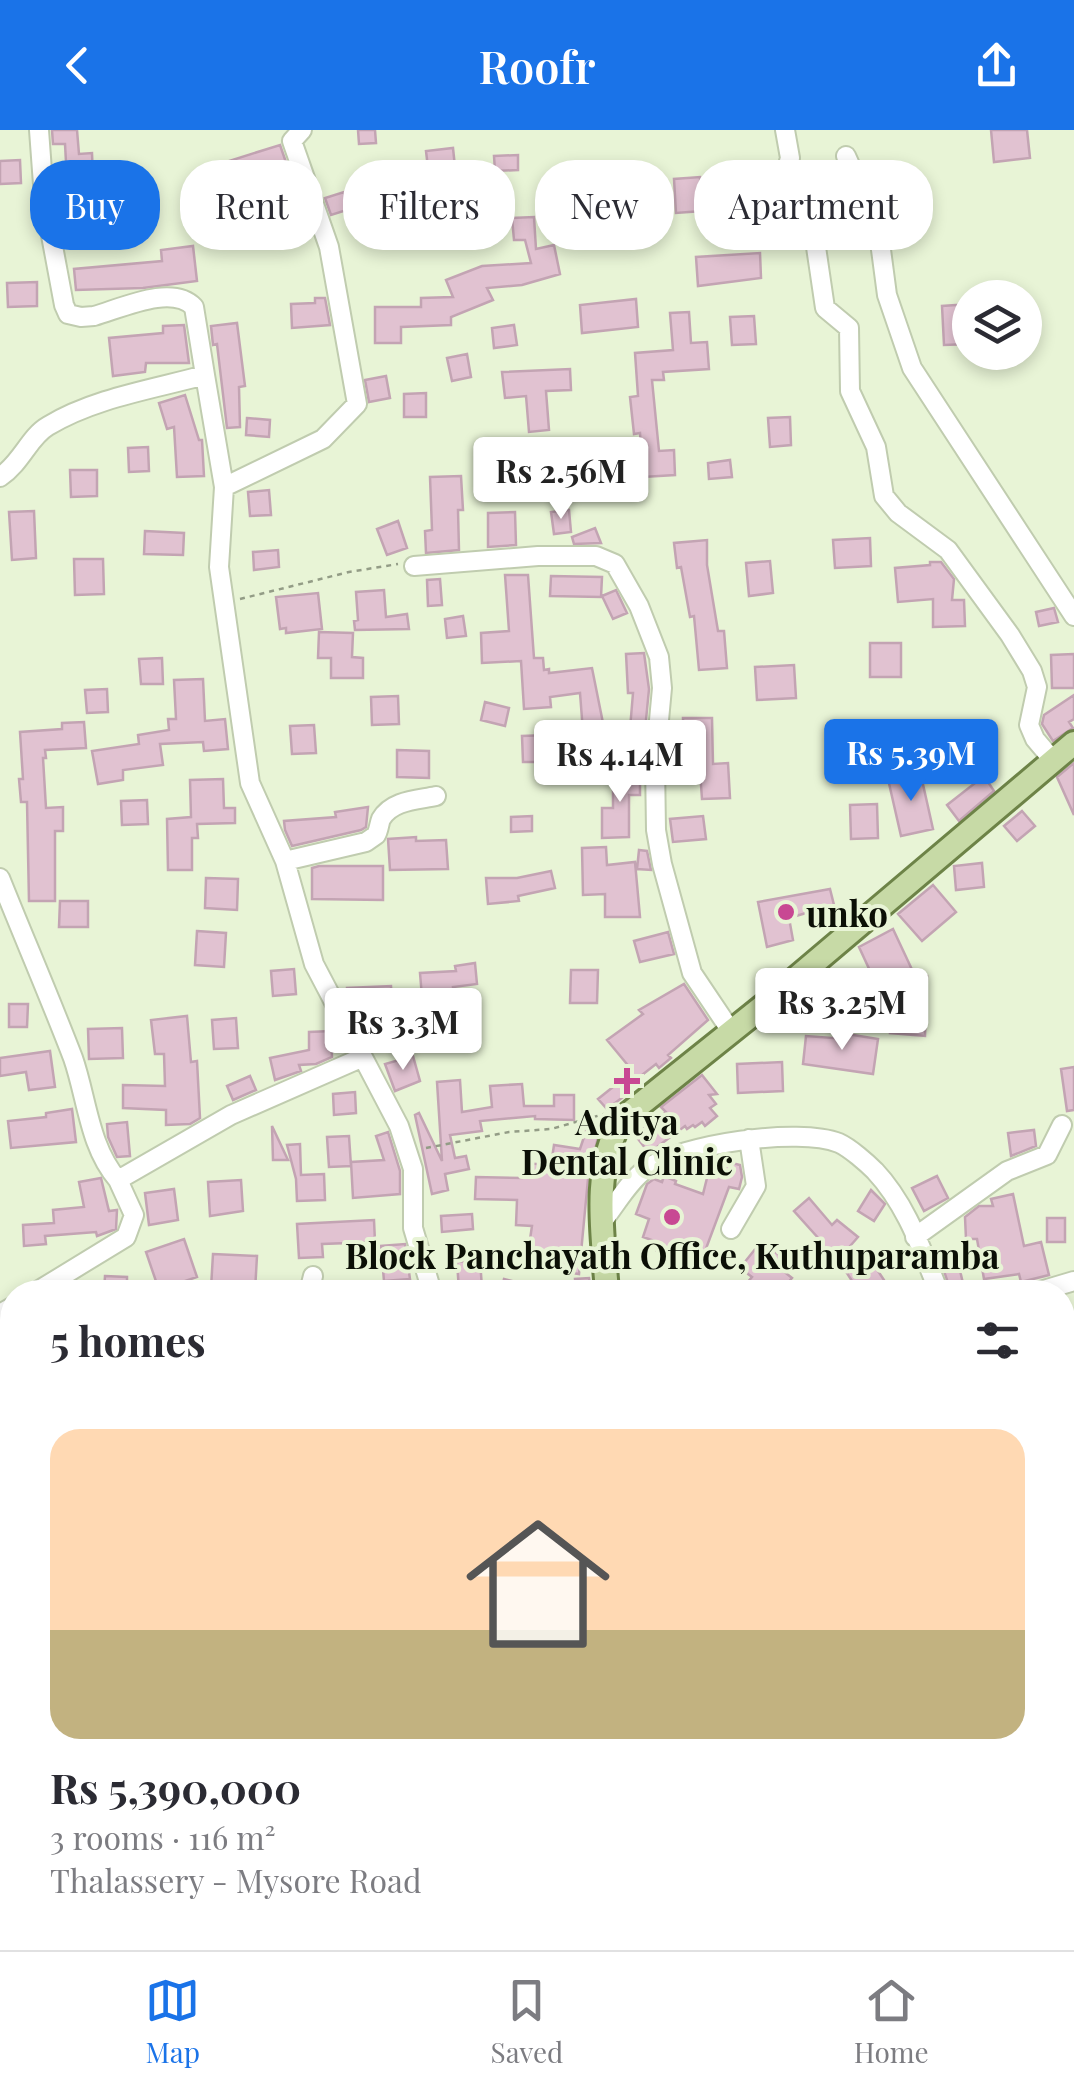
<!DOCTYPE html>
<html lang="en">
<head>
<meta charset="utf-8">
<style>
  body { margin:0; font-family:"Playfair Display",serif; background:#f7f7f7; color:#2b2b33; height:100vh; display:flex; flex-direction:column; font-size:38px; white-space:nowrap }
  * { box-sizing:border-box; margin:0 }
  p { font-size:32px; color:#7c7c81 }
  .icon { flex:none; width:55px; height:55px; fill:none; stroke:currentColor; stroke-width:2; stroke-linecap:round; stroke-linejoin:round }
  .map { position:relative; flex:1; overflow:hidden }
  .side { position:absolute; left:0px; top:1150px; width:1075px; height:670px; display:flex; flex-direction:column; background:#fff; border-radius:40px 40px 0 0; box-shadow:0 5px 15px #0003 }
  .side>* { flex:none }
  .hud { position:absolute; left:30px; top:30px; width:1015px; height:90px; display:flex; gap:20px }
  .buttons { position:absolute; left:952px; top:150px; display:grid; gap:20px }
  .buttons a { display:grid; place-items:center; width:90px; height:90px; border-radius:50%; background:#fff; box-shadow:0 5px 15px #0003; font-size:50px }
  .price { position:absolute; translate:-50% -85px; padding:0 22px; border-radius:10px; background:#fff; color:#222; font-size:32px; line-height:65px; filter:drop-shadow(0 2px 5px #0008) }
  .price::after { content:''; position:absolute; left:50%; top:60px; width:30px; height:22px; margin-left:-15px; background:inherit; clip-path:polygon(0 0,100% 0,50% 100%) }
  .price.current { background:#1a73e8; color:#fff }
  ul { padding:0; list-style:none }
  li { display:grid; align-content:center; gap:20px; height:530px; padding:0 50px }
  li span { display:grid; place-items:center; height:310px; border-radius:30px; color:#555 }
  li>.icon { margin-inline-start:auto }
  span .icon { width:180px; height:180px; fill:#fffc; stroke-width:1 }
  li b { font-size:42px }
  h2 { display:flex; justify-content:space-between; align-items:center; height:120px; padding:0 50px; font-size:42px }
  .chip { padding:0 35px; border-radius:40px; background:#fff; box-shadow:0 5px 15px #0003; font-size:35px; line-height:90px }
  .chip.current { background:#1a73e8; color:#fff }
  header { display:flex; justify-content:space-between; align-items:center; height:130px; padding:0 50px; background:#1a73e8; color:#fff; font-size:45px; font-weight:600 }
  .dock { display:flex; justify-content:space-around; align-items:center; height:140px; border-top:2px solid #e1e1e2; background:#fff; font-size:28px; color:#7c7c81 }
  .dock a { display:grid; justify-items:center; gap:5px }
  .dock .current { color:#1a73e8 }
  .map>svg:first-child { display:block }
  .building { fill:#e1c2d1; stroke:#c3a4b3; stroke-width:2.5 }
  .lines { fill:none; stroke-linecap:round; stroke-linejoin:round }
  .minor-casing { stroke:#c0ccaf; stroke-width:22 }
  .major-casing { stroke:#6d8347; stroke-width:28 }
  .path { stroke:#939c86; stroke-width:2.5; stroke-dasharray:5 5; stroke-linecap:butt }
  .minor { stroke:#fff; stroke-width:18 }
  .major { stroke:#c7daa6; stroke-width:22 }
  .poi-dot { fill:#c84893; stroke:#e8f4d6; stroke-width:4 }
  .labels { text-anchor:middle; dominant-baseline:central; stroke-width:8; stroke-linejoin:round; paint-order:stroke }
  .poi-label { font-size:35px; font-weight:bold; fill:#0b0f06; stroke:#e8f4d6 }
</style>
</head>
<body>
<header><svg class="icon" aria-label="back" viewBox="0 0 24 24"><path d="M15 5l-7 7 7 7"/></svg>Roofr<svg class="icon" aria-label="share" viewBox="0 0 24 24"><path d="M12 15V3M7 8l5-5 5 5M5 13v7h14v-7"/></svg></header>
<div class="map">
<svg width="1074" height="1820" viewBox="0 0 1074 1820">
  <rect width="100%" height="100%" fill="#e8f4d6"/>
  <path class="building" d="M52 0H77L79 24 92 23 93 48 67 50 65 14H53Z
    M358 0H375L376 13 359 14Z
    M991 0H1027L1030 28 994 32Z
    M280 15 289 41 278 44 284 90 262 94 255 52 237 57 229 31Z
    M453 18 455 37 447 38 462 78 433 89 421 59 430 55 426 21Z
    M518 25V40L495 41 494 26Z
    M20 30 21 53 0 54V31Z
    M700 47 702 81 676 83 674 49Z
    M142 51 144 69 122 71 120 53Z
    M344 62 350 79 331 85 325 68Z
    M74 71H100L101 95 75 96Z
    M226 83 230 106 202 112 197 88Z
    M534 87 536 119 554 115 560 144 522 155 487 158 493 170 451 187V195L401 197V213H375V177H421V168L453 167 446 150 482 136 531 133 525 110H514L512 88Z
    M193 116 197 151 143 158 76 160 74 139 162 131 161 120Z
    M760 123 761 148 698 156 696 127Z
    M37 152V176L8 177 7 153Z
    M315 168H325L330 195 292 198 291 174 315 173Z
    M636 169 638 197 582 203 580 175Z
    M970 174V214L944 215 942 176Z
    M689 182 691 213 707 212 709 239 663 242 664 250H652L659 321 674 320 675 345 643 347 640 303 634 304 630 267 638 266 635 223 673 220 670 183Z
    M754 186 756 214 732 215 730 187Z
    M237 193 245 256 239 257 240 297 227 298 217 214 213 215 211 196Z
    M184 195 189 233H146L145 242 113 246 109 208 163 203V196Z
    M514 195 517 215 494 218 492 198Z
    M467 224 471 247 452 251 447 228Z
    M570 239 571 260 546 261 549 300 529 302 526 266 505 268 502 242Z
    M386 246 390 268 369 272 365 250Z
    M426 263V287H404V264Z
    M185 265 199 310H202L204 346 177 347 174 297 167 299 159 273Z
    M790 287 791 315 770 317 768 288Z
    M247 288 270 290 269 307 246 305Z
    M148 317 149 341 129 342 128 318Z
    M730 330 732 347 709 349 708 333Z
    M597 335 615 336 614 360 595 359Z
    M70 340H97V366L71 367Z
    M461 346 463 380H458L459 420 426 423 425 401 432 400 430 347Z
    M269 360 271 385 250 386 248 362Z
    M569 380 571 402 554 404 551 382Z
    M34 381 36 428 12 430 9 382Z
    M515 382 516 415 488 417V383Z
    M398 391 407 418 387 425 377 399Z
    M595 398 601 413 574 414 572 407Z
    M145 401 184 403 183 425 144 424Z
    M870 408 871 436 835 438 833 410Z
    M707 410V435L718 501H724L727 538 699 540 694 486 690 487 681 437 677 438 674 413Z
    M278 420 279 437 254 440 253 422Z
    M74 429H103L104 464 75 465Z
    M770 431 773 463 749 466 746 433Z
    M930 432H941L954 449 952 470H964L965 496 933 497V469L898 472 895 438 930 435Z
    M505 445H528L534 528H543L544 540 549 539V543L592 538 603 593 597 594V618H618V636H589L588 648H572V631H579L580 602H583L580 563 550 567 551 577 524 579 521 531 482 533 481 503 509 501Z
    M551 446 602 447 601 467 550 466Z
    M440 449 442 475 428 476 427 450Z
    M384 460 386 487 407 484 409 499 355 500 354 491 358 490 356 462Z
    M616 460 627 483 613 489 602 466Z
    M318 463 322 499 286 503V498L280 499 276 467Z
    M1054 478 1058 492 1039 496 1036 482Z
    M463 486 466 506 447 508 445 489Z
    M319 502 353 503 352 527 363 528V548H331V528H318Z
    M870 513H901V547H870Z
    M644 523 649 559 645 600 630 599 633 563H628L626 524Z
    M1074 524V558H1052L1051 525Z
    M162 528 163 554H141L139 529Z
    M794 535 796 568 757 570 755 537Z
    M203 549 205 591 225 589 228 619 204 621 203 612 160 614 163 635 123 640V650L98 654 92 621 139 614 138 605 169 600 168 589H176L174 550Z
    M107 559 108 582 87 583 85 560Z
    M1074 565V589L1069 592 1073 598 1053 611 1042 594 1044 585Z
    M398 566 399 594 372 595 371 567Z
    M485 572 509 578 505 596 481 590Z
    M683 588H712L713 634 728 633 730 668 702 669 699 627H684Z
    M84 592 86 618 45 620 46 628H43L46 678 63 677V701H55V771H29L27 672H21L19 649H23L20 602 62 599V593Z
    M314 595 316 623 292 624 290 596Z
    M548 605 549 632H523L522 606Z
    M397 620 429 621V648L397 647Z
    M1074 633V685L1057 647Z
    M920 641 933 699 901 706 888 649Z
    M613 642H640V665H629V707L602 708V678H613Z
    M984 646 994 661 959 691 947 675Z
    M223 649 224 678H235V693L197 694 198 708H192V740H168L167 689 191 687 190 650Z
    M147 670 148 694 122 695 121 671Z
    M877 674 878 708 851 709 850 675Z
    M368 677 366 697 361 700 292 716 285 700 284 691 336 687 335 682Z
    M1022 681 1035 696 1017 711 1004 696Z
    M532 686V701L511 702V687Z
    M703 686 706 709 673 712 670 689Z
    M416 707V711L446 710 448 739 390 740 388 709Z
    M606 717 607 735 635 732 640 787H605V764L583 765 582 718Z
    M639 720 647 721 651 740 637 739Z
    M982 733 984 757 956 760 954 736Z
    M319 736H383V770L312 769V738Z
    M551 741 555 758 518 766 519 771 488 774 486 748H517Z
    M206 748 238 749 237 780 205 778Z
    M933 755 956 782 922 811 898 784Z
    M830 759 834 775 789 788 793 810 767 817 758 772Z
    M60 771H88V797H59Z
    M893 799 915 846H927L925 906 890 903 891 883 800 881 801 863 807 858 852 862V855L877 856 859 817Z
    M197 801 226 803 224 837 195 835Z
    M668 802 674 824 640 832 634 811Z
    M475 833 477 854 453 857 454 865 422 867 420 843 456 841 455 836Z
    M294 839 296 864 273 866 271 841Z
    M571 840H598L597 873H570Z
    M684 854 708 890 668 925 671 928 659 938 656 934 628 956 621 947 631 939 607 910 643 884 639 880Z
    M391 856 393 884H408V907H383V885H355L347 870V858Z
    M9 874H28L27 897H9Z
    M187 886 191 932 197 931 200 988 190 994 166 995V980L123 978V955L165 956 164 924H155L151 890Z
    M236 888 238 918 214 919 212 890Z
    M122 898 123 928 89 929 88 899Z
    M331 901 332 927 316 934 299 935 301 941 275 950 270 928 309 920V902Z
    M847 904 878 909 873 944 803 934 806 906 846 909Z
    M50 921 55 957 29 960 26 942 0 946V928Z
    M413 926 420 951 395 961 385 934Z
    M782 932 783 961 738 963 737 934Z
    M1074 937V980L1067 981 1061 939Z
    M702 945 717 964 709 965 716 974 710 978 717 986 705 996 702 992 695 997 693 995 687 999 685 996 649 1023 635 1005 666 982 661 977Z
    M250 946 256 960 233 970 227 956Z
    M460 950 462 982 492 977 490 956 522 954 524 976H554V965H574V990L535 989V986L480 991 482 1001 450 1005 455 1028 466 1026 469 1039 445 1044 448 1060 432 1064 415 985 419 983 442 1031 437 952Z
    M618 953 627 964 607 979 598 969Z
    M355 962 356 983 334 985 333 964Z
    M72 979 76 1012 11 1018 8 991 46 987V983Z
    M127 992 130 1026 117 1027 108 1007 107 994Z
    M588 995 600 999 588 1049 579 1144 526 1136 532 1096 516 1095 517 1070 475 1069 476 1047 522 1048 523 1033 551 1035 554 1015 580 1019Z
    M272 996 288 1030H273Z
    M1034 1000 1036 1016 1011 1026 1008 1003Z
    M388 1002 400 1041V1064L353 1068 351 1032 384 1030 376 1006Z
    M349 1006 351 1036 329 1037 327 1007Z
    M300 1014 301 1045 324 1044 325 1070 297 1071 296 1049 287 1015Z
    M712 1028 740 1035 742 1047 739 1059 729 1057 701 1132 657 1121 660 1113 643 1107 649 1089 636 1084 647 1054 654 1049 662 1052 664 1046 676 1051 675 1054 703 1064Z
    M937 1046 948 1068 924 1081 912 1058Z
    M101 1048 109 1081 117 1080 116 1099 97 1106 96 1102 45 1106 46 1114 24 1116 23 1095 54 1093 53 1080 84 1077 79 1052Z
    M241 1050 243 1081 210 1086 208 1052Z
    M174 1059 178 1090 149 1095 145 1063Z
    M871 1060 885 1074 874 1091 858 1081Z
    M1013 1064 1024 1116 1041 1112 1049 1145 1021 1152 1019 1144 984 1149 977 1109H966L965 1087 979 1076H993L991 1069Z
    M809 1068 832 1095 837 1090 858 1107 837 1131 817 1114 820 1110 794 1081Z
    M472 1084 473 1099 442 1102 441 1086Z
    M1047 1088H1065V1112H1047Z
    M374 1090 375 1112 322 1114 323 1127 299 1128 297 1094Z
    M184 1109 197 1147 159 1160 146 1122Z
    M405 1114 410 1149 384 1151 381 1116Z
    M756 1118 767 1128 773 1120 789 1133 782 1140 792 1148 780 1162H757L746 1154 752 1147 740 1138Z
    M955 1119 965 1162H951L938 1123Z
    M213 1124 257 1126 255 1161 211 1158Z
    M868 1126 886 1153 870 1162H859L845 1140Z
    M480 1130 482 1158 459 1160 457 1132Z
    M105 1146 127 1147V1162H104Z
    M589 1148 591 1162H576L575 1149Z
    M504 1149 540 1158 539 1162H501Z
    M0 1208H12V1230H0Z
    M12 1285V1319L0 1320V1286Z
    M12 1407V1443L3 1444 1 1408Z
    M11 1561 12 1587H0V1562Z
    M0 1693H12V1727H0Z
    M1074 1741V1763L1062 1767V1744Z
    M118 1808H133L142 1811 138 1820H113Z
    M199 1808H213L229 1816V1820H211Z
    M262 1808H288L313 1820H257Z
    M335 1808H358L363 1820H340Z
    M401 1808H449L427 1820H379Z
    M584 1808H622V1820H555Z
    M654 1808H720V1820H655Z
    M839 1808H915L917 1820H840Z
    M946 1808H1002L1003 1820H948Z"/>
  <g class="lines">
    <defs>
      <path id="minor" d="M39 0 44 68 64 175 68 184 81 187 94 186C122 178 172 154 194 177L205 245
        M785 0 790 28 783 52 816 117 825 178 849 198 850 261 876 317 884 366 898 383 948 420 1010 505 1032 541 1037 557 1029 595 1035 609 1052 629
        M846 26 878 97 887 165 912 238 1074 486
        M0 347C22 332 29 307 48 296 94 268 154 259 205 245L224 357 219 437 250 653 285 731 314 834 399 996 413 1039V1098L432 1162
        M224 357 323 309 357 274 329 117 292 11 302 0
        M414 436 538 426H596L615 434 639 476 659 527 662 558 655 633 656 700 662 734 692 843 731 901
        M285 731 366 712 376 705C379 700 379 694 381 689 392 670 418 670 436 666
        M0 748C24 808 50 868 73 928 87 968 89 1017 118 1050
        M602 1092C615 1076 629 1051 646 1039 682 1014 798 997 839 1013 850 1018 867 1033 875 1041 907 1075 922 1121 939 1162
        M731 1099 756 1056 749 1009
        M915 1107 1007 1041 1047 1025 1062 995
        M36 1162 126 1107 134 1085 118 1050 231 985 361 928
        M309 1162 313 1146
        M1037 1162 1074 1151
        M0 1184 12 1177
        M1062 1609 1074 1616
        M0 1766 12 1767
        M174 1808 196 1820
        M523 1808 524 1820
        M777 1808 778 1820
        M933 1808 936 1820
        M241 1820 250 1808"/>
      <path id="major" d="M607 1162C603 1105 591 1040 622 989L762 877 1074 613
        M1062 1729 1074 1726
        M476 1820 495 1808"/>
    </defs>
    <use href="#minor" class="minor-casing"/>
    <use href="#major" class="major-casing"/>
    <path class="path" d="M240 469 349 442 398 434
      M426 1018 509 1002 551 999 604 984"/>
    <use href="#minor" class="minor"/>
    <use href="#major" class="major"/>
  </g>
  <g class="poi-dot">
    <circle cx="786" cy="782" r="10"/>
    <path d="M622 936h10v10h10v10h-10v10h-10v-10h-10v-10h10z"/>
    <circle cx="672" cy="1087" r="10"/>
  </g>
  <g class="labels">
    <g class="poi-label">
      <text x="806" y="782" text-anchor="start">unko</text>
      <text x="627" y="990">Aditya<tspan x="627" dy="40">Dental Clinic</tspan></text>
      <text x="672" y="1124">Block Panchayath Office, Kuthuparamba</text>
    </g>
  </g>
</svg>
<div class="buttons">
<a><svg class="icon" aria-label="layers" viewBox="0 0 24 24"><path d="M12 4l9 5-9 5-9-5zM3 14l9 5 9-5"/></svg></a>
</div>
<b class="price" style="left:561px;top:392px">Rs 2.56M</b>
<b class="price current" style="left:911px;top:674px">Rs 5.39M</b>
<b class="price" style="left:620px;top:675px">Rs 4.14M</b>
<b class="price" style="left:842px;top:923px">Rs 3.25M</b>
<b class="price" style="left:403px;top:943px">Rs 3.3M</b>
<div class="hud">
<a class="chip current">Buy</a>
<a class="chip">Rent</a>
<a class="chip">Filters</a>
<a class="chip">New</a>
<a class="chip">Apartment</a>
</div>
<section class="side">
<h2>5 homes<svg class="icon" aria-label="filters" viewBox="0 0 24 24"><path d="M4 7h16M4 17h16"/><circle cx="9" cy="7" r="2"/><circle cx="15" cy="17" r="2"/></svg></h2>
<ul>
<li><span style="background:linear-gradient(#ffd9b3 65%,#c2b280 0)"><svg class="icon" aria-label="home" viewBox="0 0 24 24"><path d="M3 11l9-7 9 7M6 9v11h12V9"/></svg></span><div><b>Rs 5,390,000</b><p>3 rooms · 116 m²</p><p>Thalassery - Mysore Road</p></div></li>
</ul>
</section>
</div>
<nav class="dock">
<a class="current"><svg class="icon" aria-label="map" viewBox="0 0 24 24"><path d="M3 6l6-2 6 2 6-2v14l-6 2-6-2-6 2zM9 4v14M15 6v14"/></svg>Map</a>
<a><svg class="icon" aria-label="saved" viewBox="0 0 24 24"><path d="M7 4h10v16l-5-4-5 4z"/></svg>Saved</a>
<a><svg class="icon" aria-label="home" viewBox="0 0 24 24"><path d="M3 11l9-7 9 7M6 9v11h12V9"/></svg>Home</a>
</nav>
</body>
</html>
